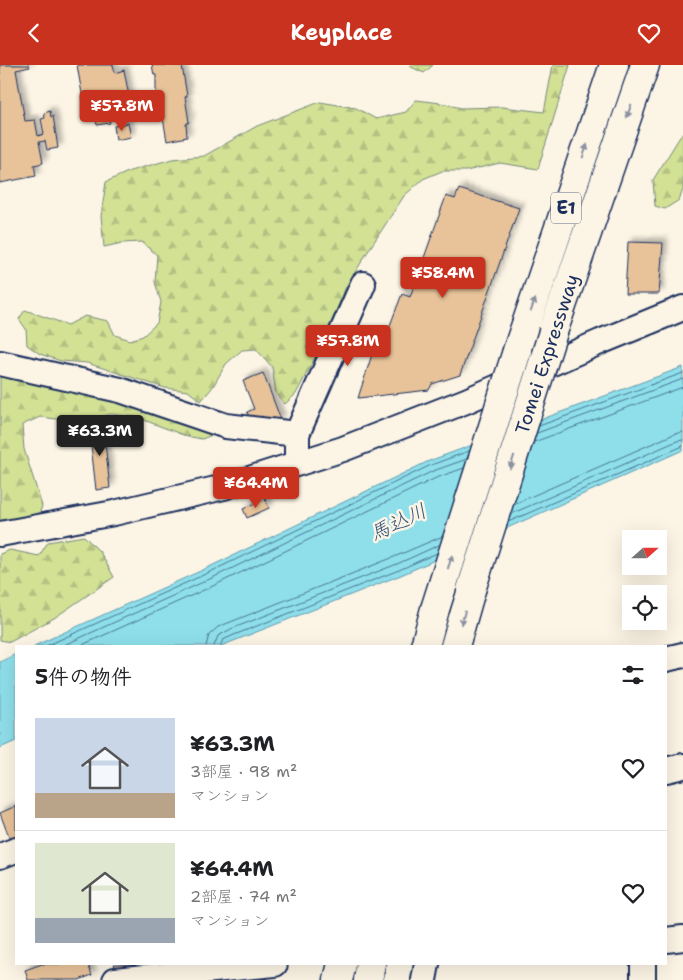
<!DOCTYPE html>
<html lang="ja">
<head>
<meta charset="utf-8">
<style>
  body { margin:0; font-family:"Shantell Sans","Klee One",sans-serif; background:#f2f2f2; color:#202124; height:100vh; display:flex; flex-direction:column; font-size:19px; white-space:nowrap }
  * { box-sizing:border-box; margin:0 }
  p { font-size:16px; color:#757577 }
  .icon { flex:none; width:28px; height:28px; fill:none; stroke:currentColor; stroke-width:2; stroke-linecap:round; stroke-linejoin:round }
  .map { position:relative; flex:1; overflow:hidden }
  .details { position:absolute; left:15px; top:580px; width:652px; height:320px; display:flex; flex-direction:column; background:#fff; border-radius:0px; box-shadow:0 5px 20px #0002 }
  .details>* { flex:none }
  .needle { width:32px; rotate:69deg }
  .buttons { position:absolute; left:622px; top:465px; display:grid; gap:10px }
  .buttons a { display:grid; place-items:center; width:45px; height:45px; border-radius:0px; background:#fff; box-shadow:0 5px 20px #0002; font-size:25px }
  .price { position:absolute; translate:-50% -42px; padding:0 11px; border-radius:5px; background:#c8321e; color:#fff; font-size:16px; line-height:32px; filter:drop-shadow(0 1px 2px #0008) }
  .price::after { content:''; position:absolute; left:50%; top:30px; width:15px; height:11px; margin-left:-8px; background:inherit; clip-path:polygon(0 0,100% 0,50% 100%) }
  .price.current { background:#222; color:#fff }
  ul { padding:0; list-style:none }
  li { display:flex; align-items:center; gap:15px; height:125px; padding:0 20px }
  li+li { border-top:1px solid #e0e0e0 }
  li span { display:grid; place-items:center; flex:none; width:140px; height:100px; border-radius:0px; color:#555 }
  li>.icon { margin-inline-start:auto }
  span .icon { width:60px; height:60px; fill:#fffc; stroke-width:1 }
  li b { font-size:21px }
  h2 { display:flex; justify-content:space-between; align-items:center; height:60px; padding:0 20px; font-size:21px }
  header { display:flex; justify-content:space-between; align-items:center; height:65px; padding:0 20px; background:#c8321e; color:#fff; font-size:22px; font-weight:700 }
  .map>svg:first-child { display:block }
  .forest { fill:url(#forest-firs); stroke:#768879 }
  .water { fill:#8edfea; stroke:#6099b2 }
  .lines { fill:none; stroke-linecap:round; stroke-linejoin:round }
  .shore { stroke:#497596; stroke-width:1 }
  .building { fill:#e8c399; stroke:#1b2f5e; filter:url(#shadow) }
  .minor-casing { stroke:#1b2f5e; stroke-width:28 }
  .highway-casing { stroke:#1b2f5e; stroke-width:31 }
  .minor { stroke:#fcf5e5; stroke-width:24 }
  .highway { stroke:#fcf5e5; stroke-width:28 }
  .highway-bridge-casing { stroke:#1b2f5e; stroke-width:31; stroke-linecap:butt }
  .highway-bridge { stroke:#fcf5e5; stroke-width:28 }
  .oneway { fill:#8c92a2 }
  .labels { text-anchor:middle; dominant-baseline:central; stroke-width:5; stroke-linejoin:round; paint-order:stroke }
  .shield { fill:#fcf5e5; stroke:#5e6a86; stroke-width:1 }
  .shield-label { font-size:18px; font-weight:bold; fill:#1b2f5e }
  .street-label { font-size:19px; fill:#1b2f5e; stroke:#fcf5e5 }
  .water-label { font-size:20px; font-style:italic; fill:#32527a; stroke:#fcf5e5 }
</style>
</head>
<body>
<header><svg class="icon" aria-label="back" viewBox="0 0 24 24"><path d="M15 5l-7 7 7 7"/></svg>Keyplace<svg class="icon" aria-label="heart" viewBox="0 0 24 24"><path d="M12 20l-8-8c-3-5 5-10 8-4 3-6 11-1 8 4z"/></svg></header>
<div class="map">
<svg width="683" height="915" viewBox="0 0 683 915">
  <defs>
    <pattern id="forest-firs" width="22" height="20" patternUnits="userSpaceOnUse" patternTransform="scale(1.25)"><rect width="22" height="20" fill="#d2e194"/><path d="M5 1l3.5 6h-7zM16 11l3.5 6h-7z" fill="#b4c182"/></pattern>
    <filter id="shadow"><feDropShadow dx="4.5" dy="-4.5" stdDeviation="2.5" flood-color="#0004"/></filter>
  </defs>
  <rect width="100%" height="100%" fill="#fcf5e5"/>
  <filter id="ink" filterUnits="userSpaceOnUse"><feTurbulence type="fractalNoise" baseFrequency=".02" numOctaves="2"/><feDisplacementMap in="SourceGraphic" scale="10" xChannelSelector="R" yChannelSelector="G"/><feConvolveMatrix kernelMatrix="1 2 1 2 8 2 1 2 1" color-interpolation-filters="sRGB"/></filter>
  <g filter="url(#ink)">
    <path class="forest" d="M410 0H433L424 8 409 1Z
      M553 0H570L538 104 500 98 466 106H442L423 114 404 131 370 183 345 224 324 275 296 329 285 339 276 329 272 302 256 284 242 285 226 299 212 323 201 336 188 326 165 323 87 298 61 296 40 289 27 280 26 264 19 254 25 245 68 260 85 251 108 256 115 270 130 275 143 271 157 258 161 237 155 217 157 190 142 177 122 178 104 182 101 151 106 117 130 106 172 94 204 91 257 61 320 37 356 43 376 54 406 47 416 35 441 38 461 43 502 42 544 47Z
      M683 67V125L679 135 665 144 655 141 653 115Z
      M0 311C76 319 149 345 222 366L202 374 186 371 136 352 111 349 80 357 40 352 22 360 24 384 42 441 39 450 0 456Z
      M84 471 100 487 114 512 54 553 10 577 0 575V489L10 485 39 491 48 477Z"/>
    <path class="water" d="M683 302V385L401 510 221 581H34L207 503 429 396Z
      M16 589V676L0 683V597Z"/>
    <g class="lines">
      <path class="shore" d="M539 361 683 308
        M537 368 683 314
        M534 377 683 322
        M514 439 674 369 683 367
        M511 449 677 376 683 375
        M508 457 683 381
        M46 581 210 507 431 400 469 386
        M62 581 212 513 433 406 467 394
        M80 581 215 520 436 413 464 403
        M206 581 209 570 218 562 394 492 443 471
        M214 581 218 571 231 564 397 499 439 480
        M220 581 223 575 234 570 399 505 437 488"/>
    </g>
    <path class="building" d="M0 0H29L30 2 16 5 25 56 35 55 38 71 44 69 41 54 45 53 44 48 50 46 51 52 53 51 58 83 47 85 45 76 39 77 43 98 34 100 36 111 0 118Z
      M77 0H113L115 8 124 5 131 42 108 46 110 58 97 60 95 50 86 52Z
      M152 0 182 1 187 31 185 32 189 57 186 59 187 72 167 76 163 53 161 54 159 28 156 29V10H154Z
      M128 58 131 72 116 75 114 61Z
      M459 124 519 143 460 310 432 319 429 325 358 333 377 274 384 276 402 229 410 232 446 131 455 134Z
      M628 177 663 178 659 229H625Z
      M263 308 281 355 266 361 262 351 250 355 247 347 254 344 243 316Z
      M103 360 110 423 96 425 89 362Z
      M265 434 269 443 247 453 243 444Z
      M16 741V772L10 775 0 748Z
      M42 899H88L92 910 79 915H28L25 905Z
      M114 899H134L135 901 117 908Z
      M264 910 266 915H250Z"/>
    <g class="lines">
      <defs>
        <path id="minor" d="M0 298 120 325 226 361 297 369V398
          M297 369 363 219
          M0 469 114 448 224 422 343 384 466 336 600 277 683 243
          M666 594 683 590
          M666 705 683 701
          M0 791 16 785
          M666 875 683 873
          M115 915 275 899
          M424 915 427 899
          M643 915V899"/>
        <path id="highway" d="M553 267 645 0
          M517 286 614 0
          M425 581 435 544
          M455 581 471 525
          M338 915 342 899
          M368 915 371 899"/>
      </defs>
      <use href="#minor" class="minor-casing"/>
      <use href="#highway" class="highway-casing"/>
      <use href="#minor" class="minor"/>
      <use href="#highway" class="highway"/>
      <defs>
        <path id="highway-bridge" d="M471 525 553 267
          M435 544 517 286"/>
      </defs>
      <use href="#highway-bridge" class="highway-bridge-casing"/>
      <use href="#highway-bridge" class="highway-bridge"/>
    </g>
    <defs><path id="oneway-solid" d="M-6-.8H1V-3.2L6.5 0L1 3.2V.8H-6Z" transform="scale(1.25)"/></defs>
    <g class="oneway">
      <use href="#oneway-solid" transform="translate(629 46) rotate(109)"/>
      <use href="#oneway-solid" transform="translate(585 86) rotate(-71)"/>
      <use href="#oneway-solid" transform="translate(533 240) rotate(-71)"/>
      <use href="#oneway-solid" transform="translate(512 397) rotate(108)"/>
      <use href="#oneway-solid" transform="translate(450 497) rotate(-72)"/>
      <use href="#oneway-solid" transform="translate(463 553) rotate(106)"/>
    </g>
  </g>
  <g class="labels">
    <rect class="shield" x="551" y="127.5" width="30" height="31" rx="4"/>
    <g class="shield-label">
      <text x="566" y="143">E1</text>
    </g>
    <g class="street-label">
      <text transform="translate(547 289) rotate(-72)">Tomei Expressway</text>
    </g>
    <g class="water-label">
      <text transform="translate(398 457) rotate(-25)">馬込川</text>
    </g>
  </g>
</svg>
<div class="buttons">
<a><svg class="needle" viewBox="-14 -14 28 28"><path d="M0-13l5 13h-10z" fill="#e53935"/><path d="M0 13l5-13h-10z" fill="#757577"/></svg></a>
<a><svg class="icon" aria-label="locate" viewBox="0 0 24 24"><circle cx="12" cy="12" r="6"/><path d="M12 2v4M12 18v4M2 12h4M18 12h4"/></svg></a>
</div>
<b class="price" style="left:122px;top:67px">¥57.8M</b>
<b class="price" style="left:443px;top:234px">¥58.4M</b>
<b class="price" style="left:348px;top:302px">¥57.8M</b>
<b class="price current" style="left:100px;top:392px">¥63.3M</b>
<b class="price" style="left:256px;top:444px">¥64.4M</b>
<section class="details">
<h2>5件の物件<svg class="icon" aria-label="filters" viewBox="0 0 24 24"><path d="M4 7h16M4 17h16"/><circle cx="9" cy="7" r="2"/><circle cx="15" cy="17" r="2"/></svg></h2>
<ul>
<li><span style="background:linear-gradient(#c9d6e8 75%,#b9a48a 0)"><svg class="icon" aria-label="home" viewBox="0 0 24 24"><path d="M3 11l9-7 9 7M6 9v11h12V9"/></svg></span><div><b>¥63.3M</b><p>3部屋 · 98 m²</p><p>マンション</p></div><svg class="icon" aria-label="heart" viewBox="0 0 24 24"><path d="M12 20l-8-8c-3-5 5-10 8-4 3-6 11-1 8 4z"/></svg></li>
<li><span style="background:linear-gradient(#dfe7d0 75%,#9aa5b1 0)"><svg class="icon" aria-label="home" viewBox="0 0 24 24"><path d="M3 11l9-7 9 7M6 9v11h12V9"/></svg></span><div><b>¥64.4M</b><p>2部屋 · 74 m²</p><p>マンション</p></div><svg class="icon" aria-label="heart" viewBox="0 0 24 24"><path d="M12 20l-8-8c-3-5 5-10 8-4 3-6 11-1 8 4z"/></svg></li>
</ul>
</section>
</div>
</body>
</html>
